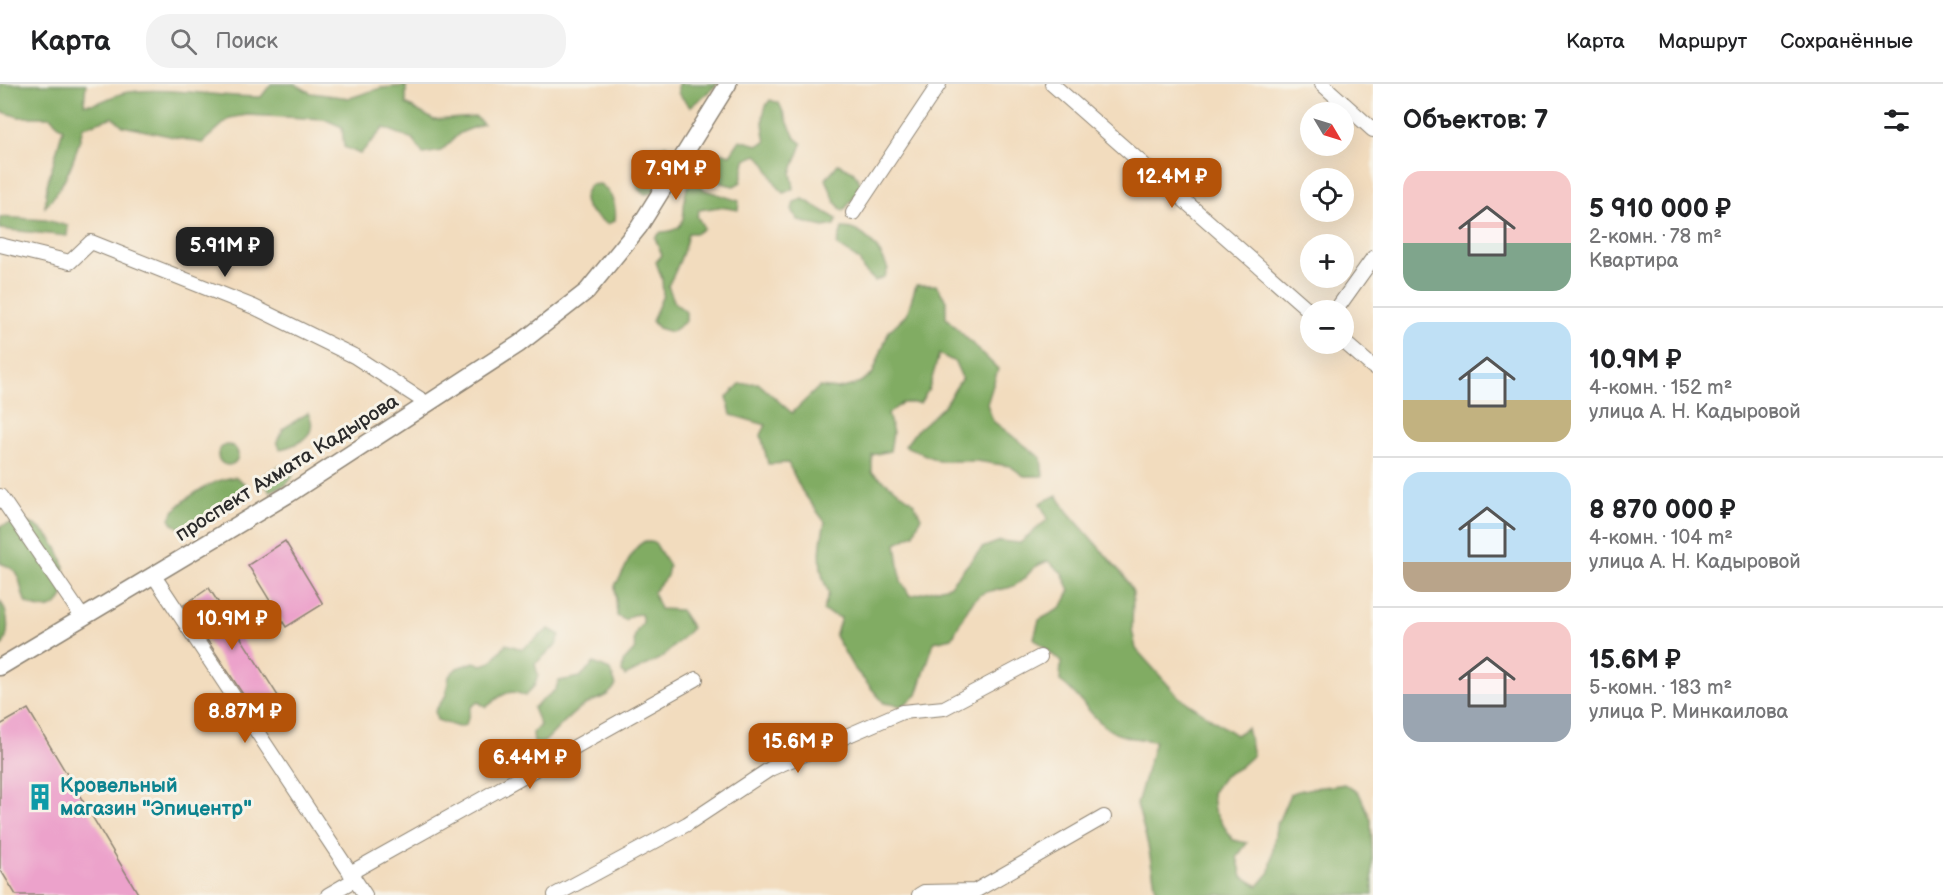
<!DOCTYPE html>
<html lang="ru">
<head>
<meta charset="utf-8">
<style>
  body { margin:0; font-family:"Balsamiq Sans",sans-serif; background:#f2f2f2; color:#202124; height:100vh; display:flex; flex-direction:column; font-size:22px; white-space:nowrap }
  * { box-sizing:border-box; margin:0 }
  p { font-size:20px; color:#757577 }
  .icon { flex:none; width:33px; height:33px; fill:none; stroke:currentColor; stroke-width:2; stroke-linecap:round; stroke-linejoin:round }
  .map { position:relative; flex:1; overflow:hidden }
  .side { display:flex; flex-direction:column; background:#fff; width:570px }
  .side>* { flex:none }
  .needle { width:39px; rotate:128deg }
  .tools { position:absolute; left:1300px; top:18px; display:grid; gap:12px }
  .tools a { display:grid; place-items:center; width:54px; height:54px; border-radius:50%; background:#fff; box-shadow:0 6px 24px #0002; font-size:30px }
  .price { position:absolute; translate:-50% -51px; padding:0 14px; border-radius:12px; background:#b45309; color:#fff; font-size:20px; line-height:39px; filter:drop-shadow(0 2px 3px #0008) }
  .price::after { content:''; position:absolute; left:50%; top:36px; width:18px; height:14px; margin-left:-9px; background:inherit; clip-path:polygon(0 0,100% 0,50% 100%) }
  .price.selected { background:#222; color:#fff }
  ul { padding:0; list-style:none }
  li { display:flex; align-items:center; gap:18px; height:150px; padding:0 30px }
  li+li { border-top:2px solid #e0e0e0 }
  li span { display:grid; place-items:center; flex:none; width:168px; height:120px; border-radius:18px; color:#555 }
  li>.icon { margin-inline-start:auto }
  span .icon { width:72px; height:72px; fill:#fffc; stroke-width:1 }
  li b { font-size:26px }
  h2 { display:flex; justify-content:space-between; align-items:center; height:72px; padding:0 30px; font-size:26px }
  header { display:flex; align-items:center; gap:36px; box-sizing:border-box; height:84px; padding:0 30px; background:#fff; border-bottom:2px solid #e0e0e0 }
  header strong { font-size:28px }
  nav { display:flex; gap:33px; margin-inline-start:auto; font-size:21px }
  .search { width:420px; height:54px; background:#f2f2f2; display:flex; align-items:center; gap:15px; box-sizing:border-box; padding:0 21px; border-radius:24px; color:#757577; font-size:22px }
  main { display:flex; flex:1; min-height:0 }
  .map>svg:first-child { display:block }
  .forest { fill:#81ac64; stroke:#566c48; stroke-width:1.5 }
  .building { fill:#eca2cb }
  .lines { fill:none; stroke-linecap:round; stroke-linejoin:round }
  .minor-casing { stroke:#8e8474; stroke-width:16 }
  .tertiary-casing { stroke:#8e8474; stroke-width:19 }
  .minor { stroke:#fff; stroke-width:14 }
  .tertiary { stroke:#fff; stroke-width:16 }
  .labels { text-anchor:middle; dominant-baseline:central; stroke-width:6; stroke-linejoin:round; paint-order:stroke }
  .street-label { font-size:20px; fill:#2b2b2b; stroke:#f7f3e8 }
  .culture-label { font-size:20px; font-weight:bold; fill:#0d838f; stroke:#f7f3e8; text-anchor:start }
</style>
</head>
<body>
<header>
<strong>Карта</strong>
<div class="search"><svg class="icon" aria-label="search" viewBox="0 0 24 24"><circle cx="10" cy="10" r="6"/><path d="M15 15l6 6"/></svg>Поиск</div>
<nav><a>Карта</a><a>Маршрут</a><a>Сохранённые</a></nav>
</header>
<main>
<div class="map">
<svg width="1373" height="811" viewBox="0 0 1373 811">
  <rect width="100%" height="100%" fill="#f7f3e8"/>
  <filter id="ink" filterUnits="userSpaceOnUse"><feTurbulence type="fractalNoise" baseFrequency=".0167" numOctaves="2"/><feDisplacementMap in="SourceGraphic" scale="12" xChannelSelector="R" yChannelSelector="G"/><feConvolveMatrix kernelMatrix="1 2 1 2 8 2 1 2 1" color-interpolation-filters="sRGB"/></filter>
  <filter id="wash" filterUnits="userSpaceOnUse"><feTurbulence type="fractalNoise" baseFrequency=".008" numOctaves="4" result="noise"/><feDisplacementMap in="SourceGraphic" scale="24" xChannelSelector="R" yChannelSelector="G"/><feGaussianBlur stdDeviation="1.35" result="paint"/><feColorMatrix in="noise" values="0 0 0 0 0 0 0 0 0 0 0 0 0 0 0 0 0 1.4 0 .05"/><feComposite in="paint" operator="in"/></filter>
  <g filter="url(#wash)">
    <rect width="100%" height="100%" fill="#f2dcbe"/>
    <path class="forest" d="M0 0H86L84 20C104 21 111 10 129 8 172 3 217 13 261 13L271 0H295L311 9 350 14 381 4 406 2V20L434 36 476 33 483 40 460 49 441 67 423 70 413 55 384 44 360 70 344 63 342 43 324 35 247 31 230 34 202 59 123 42 113 33 83 43C76 72 66 101 45 123L47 101 63 45 50 33H19L0 27Z
      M678 0H718L690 23 678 9Z
      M770 16 779 19 795 54 802 60 791 89 794 104 784 109C769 97 772 83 757 71L745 76 741 98 734 102C717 98 702 96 698 77 707 64 716 66 730 71L740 56 758 61 766 58C763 44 760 27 770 16Z
      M666 61C678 77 662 94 654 109L645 110 638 104 635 88 643 81 648 67Z
      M838 80 853 87 863 103 843 127 835 118 826 95Z
      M600 100C612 109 617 122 615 137L607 140C591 129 575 120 590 101Z
      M697 100 705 106 739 117 738 126 720 123 699 126 697 132 704 144 697 149H688C685 167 677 185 668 202L675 219 686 228V237L671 248 658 244 652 237 663 211 662 195 656 178 662 171 655 154 661 148C695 147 678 122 688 102Z
      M803 115 837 135 835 141 824 143 799 137 792 126 794 118Z
      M0 133 46 136 68 142 67 152 0 145Z
      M842 144C864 143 881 167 888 185L884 193 875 197 863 185 859 176 837 161Z
      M916 201H936L946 216V234L998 285 987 320 993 337 1041 374 1043 392H1024L1010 382 976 377H939L905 362 916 347 944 322 962 294 955 278 939 270 929 305 920 319H902L888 330 893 349 890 367 872 371V388L913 418 921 433 914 450 896 459 901 497 910 512 949 502 982 464 1000 457 1020 459 1048 435 1040 419 1057 411 1067 427 1124 492 1133 508 1132 545 1136 565 1179 613 1236 651 1247 644 1253 671 1240 683 1224 692 1212 709 1214 727 1233 756 1247 759 1237 773 1242 792 1258 802 1270 788 1276 743 1290 710C1308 702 1325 704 1344 700L1359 709 1371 736 1373 811H1157L1148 761 1137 720 1155 657C1142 655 1121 654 1110 646 1090 634 1081 611 1060 597L1061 578 1034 554 1039 536 1061 524 1070 506 1062 489 1048 477C1027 485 1034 487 1020 498 1009 507 996 504 984 509 968 516 961 539 952 554L934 558 917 611 902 622 884 619 853 583 835 552 841 534 823 527 829 509C817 487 819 463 825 438L802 407 788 379 768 380 761 351 766 341 731 331 727 313 740 300 758 299 792 329 819 303 838 305 855 301 872 291 889 247 907 230Z
      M308 329C320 350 299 361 280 365L277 357 284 344Z
      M218 371a10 10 0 1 1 20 0a10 10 0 1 1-20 0Z
      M279 382 293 389 292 394 286 401 270 407 263 399V392Z
      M236 393 245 400 246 405C237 425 204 442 183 446L173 440 170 434C179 415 216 394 236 393Z
      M20 437C74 443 85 549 26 519 16 498 26 488 0 479V442Z
      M645 457 655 459 669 482 667 492 653 508 660 525 680 526 692 544 663 573 625 592 622 588 623 578 635 565C633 553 635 547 643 539L641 530 632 531 625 536 617 532 615 501C628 485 628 466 645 457Z
      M0 517C9 529 11 553 0 564Z
      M549 545 560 551 556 561 535 580 538 591 535 601 525 612C508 602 499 614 486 623L478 618 471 623 466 641 458 643 437 636 435 627 446 611 449 592 457 584 474 578 482 581 491 578 506 560 522 565Z
      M594 579 610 586 616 601C608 615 598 613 585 621 570 629 556 648 543 659H534L533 649 540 641 533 624 555 606 559 597 580 593Z"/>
    <g id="blocks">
      <path class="building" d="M285 457 323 520 286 543 248 481Z
        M209 504 280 615 256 630 184 521Z
        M28 625 139 811H16L0 785V641Z"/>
    </g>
  </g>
  <g filter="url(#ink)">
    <use href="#blocks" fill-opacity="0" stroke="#8e8474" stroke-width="1.5"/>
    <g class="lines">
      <defs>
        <path id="minor" d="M1052 0 1311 228
          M1322 0 1373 46
          M853 129 939 0
          M0 161 70 178 91 158 254 223 354 272 428 320
          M1336 226 1373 174
          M1344 258 1373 283
          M0 412 83 534
          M154 492 365 811
          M350 789 696 595
          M328 811 354 796
          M555 811 687 740 770 685 902 628 944 624 1040 573
          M919 811 924 808 975 807 1104 733"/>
        <path id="tertiary" d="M0 583 289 410 519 260 587 207 639 143 728 0"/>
      </defs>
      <use href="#minor" class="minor-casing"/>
      <use href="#tertiary" class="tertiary-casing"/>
      <use href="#minor" class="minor"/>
      <use href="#tertiary" class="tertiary"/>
    </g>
  </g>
  <defs>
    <symbol id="building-bare" viewBox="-9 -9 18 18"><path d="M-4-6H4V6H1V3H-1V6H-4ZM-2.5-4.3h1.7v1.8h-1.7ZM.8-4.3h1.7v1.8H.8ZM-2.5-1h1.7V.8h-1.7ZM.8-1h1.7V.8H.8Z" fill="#0f9aa8" stroke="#f7f3e8" stroke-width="2.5" paint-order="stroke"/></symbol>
  </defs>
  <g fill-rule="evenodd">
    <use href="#building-bare" x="21" y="694" width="38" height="38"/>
  </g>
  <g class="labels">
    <g class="street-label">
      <text transform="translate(287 384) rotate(-32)">проспект Ахмата Кадырова</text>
    </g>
    <g class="culture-label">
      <text x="60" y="702">Кровельный<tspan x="60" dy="23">магазин "Эпицентр"</tspan></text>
    </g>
  </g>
</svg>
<div class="tools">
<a><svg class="needle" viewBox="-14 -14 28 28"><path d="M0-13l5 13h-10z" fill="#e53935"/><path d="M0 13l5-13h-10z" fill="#757577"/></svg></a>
<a><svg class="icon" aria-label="locate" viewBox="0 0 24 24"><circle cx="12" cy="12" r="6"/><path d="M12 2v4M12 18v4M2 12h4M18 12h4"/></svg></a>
<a>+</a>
<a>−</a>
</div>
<b class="price" style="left:676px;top:117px">7.9M ₽</b>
<b class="price" style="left:1172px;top:125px">12.4M ₽</b>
<b class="price selected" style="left:225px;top:194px">5.91M ₽</b>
<b class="price" style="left:232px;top:567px">10.9M ₽</b>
<b class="price" style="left:245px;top:660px">8.87M ₽</b>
<b class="price" style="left:798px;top:690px">15.6M ₽</b>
<b class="price" style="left:530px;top:706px">6.44M ₽</b>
</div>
<section class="side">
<h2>Объектов: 7<svg class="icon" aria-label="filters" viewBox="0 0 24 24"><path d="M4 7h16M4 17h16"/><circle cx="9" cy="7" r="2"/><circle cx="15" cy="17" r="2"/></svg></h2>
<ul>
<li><span style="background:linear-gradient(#f6c9c9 60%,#7fa58c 0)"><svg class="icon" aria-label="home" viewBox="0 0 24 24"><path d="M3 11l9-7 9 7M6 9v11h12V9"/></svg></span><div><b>5 910 000 ₽</b><p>2-комн. · 78 m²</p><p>Квартира</p></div></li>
<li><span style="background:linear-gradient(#bfe0f5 65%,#c2b280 0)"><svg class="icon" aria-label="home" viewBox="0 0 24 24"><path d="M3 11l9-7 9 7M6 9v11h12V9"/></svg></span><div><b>10.9M ₽</b><p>4-комн. · 152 m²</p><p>улица А. Н. Кадыровой</p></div></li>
<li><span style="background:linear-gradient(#bfe0f5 75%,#b9a48a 0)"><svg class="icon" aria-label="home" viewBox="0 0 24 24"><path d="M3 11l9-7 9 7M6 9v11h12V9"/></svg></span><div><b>8 870 000 ₽</b><p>4-комн. · 104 m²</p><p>улица А. Н. Кадыровой</p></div></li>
<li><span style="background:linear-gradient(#f6c9c9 60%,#9aa5b1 0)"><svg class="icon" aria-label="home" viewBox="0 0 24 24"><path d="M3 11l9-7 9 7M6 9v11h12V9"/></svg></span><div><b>15.6M ₽</b><p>5-комн. · 183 m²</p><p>улица Р. Минкаилова</p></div></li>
</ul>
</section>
</main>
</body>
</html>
